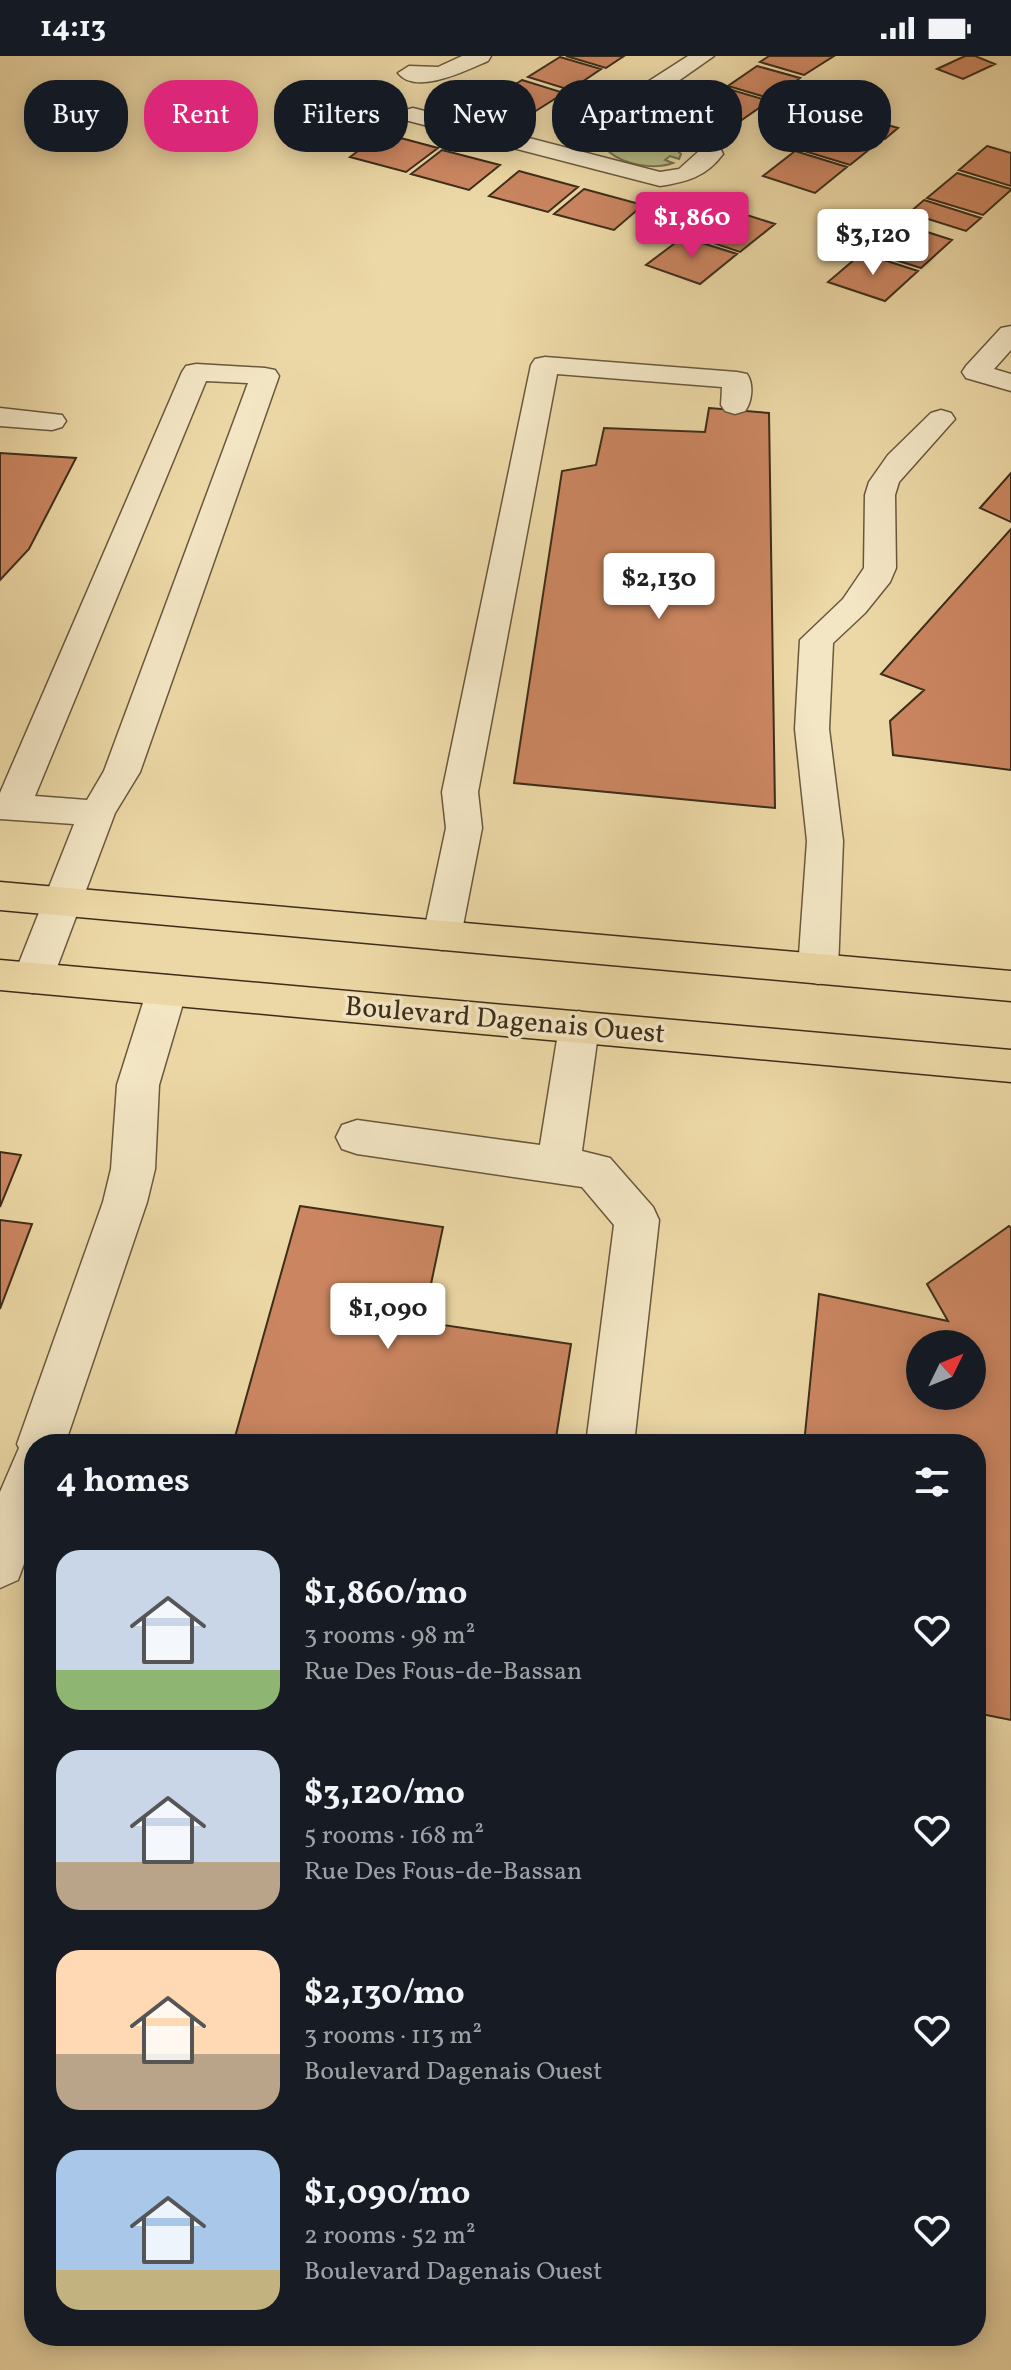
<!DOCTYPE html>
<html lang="en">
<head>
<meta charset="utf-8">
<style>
  body { margin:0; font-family:Vollkorn,serif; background:#20242c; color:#f1f3f6; height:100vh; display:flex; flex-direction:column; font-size:30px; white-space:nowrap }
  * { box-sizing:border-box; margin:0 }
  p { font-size:26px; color:#9ea1a6 }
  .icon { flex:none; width:44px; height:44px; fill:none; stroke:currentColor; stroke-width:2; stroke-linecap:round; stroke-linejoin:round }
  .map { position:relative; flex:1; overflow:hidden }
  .sheet { position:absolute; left:24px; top:1378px; width:962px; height:912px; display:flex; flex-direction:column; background:#171b24; border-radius:32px; box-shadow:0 4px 20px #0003 }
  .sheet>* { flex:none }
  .guide { position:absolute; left:24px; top:24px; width:964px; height:72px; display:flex; gap:16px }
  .needle { width:52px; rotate:47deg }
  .tools { position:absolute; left:906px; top:1274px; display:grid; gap:16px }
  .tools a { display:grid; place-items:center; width:80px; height:80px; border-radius:50%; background:#171b24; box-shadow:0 4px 20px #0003; font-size:40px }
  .price { position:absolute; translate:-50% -68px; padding:0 18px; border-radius:8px; background:#fff; color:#222; font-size:26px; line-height:52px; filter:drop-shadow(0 2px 4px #0008) }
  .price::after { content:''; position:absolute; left:50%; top:48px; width:24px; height:18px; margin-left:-12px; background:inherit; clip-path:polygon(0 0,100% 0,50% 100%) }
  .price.active { background:#db2777; color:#fff }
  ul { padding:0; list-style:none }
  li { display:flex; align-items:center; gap:24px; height:200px; padding:0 32px }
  li span { display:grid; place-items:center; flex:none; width:224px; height:160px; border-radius:24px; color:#555 }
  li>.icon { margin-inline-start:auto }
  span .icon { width:96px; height:96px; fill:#fffc; stroke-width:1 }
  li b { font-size:34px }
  h2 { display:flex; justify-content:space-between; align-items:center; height:96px; padding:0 32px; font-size:34px }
  .pill { padding:0 28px; border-radius:32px; background:#171b24; box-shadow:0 4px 20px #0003; font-size:28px; line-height:72px }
  .pill.active { background:#db2777; color:#fff }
  .status { display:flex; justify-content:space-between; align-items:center; height:56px; padding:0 40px; background:#171b24; direction:ltr }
  .status svg { height:22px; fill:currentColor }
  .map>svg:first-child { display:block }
  .green { fill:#b9be86; stroke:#7b7650; stroke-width:2 }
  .building { fill:#cb8661; stroke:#3d2d1a; stroke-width:2; fill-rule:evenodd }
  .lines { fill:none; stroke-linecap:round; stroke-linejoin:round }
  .minor-casing { stroke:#69583d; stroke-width:3 }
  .major-casing { stroke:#3d2d1a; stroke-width:3 }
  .minor { fill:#f3e6c5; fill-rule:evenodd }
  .major { fill:#ecd8a6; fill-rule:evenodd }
  .labels { text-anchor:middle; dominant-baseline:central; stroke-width:7; stroke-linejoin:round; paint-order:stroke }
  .street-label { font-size:28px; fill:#3d2d1a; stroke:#f3e6c5 }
</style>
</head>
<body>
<div class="status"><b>14:13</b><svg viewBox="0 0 49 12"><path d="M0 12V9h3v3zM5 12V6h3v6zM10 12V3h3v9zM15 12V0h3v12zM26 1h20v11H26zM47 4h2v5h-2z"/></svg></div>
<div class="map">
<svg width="1011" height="2314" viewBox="0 0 1011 2314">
  <rect width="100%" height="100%" fill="#ecd8a6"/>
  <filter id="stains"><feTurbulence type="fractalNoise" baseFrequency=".0025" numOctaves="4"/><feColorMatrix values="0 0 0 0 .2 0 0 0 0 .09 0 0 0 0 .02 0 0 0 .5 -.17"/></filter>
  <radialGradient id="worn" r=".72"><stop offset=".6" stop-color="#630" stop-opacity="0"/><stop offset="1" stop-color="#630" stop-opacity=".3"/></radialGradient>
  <path class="green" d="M640 79 670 88 681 98 679 103 670 100 665 104 673 107C654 114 624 109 608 95L611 85 620 87 625 84 618 81Z"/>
  <path class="building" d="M566 0H624L606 12Z
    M769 0H834L804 19 760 6Z
    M965 0H975L995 8 963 23 937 13Z
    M560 1 601 13 570 34 528 21Z
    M757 10 800 22 772 43 728 30Z
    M522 24 564 37 531 58 489 45Z
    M725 32 769 45 739 66 695 53Z
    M846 57 898 72 885 83 833 68Z
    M830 69 881 84 850 109 798 93Z
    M382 77 438 92 406 116 350 101Z
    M987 90 1011 97V130L959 114Z
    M442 94 500 109 469 134 411 118Z
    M795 95 847 111 815 137 763 120Z
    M519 115 578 131 548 156 489 140Z
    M957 117 1011 133V134L983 159 927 142Z
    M584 133 643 149 614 174 554 158Z
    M924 144 981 162 966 175 909 157Z
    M722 151 775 168 740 196 686 178Z
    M896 166 952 184 921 212 864 194Z
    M683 181 737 198 700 228 646 209Z
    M862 197 918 215 885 245 828 226Z
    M709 352 769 357 775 752 514 727 562 415 596 409 604 372 705 376Z
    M0 397 76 402 29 493 0 524Z
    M1011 417V466L980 452Z
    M1011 473V714L893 699 890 665 924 634 881 618Z
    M0 1096 21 1099 0 1151Z
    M300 1150 443 1171 423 1266 571 1288 555 1388H233Z
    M0 1164 32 1168 0 1253Z
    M1009 1170 1011 1172V1664L976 1657V1388H804L819 1238 948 1265 927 1228ZM920 1288H972V1340H920Z"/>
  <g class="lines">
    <defs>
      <path id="minor" d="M462 0H491L488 5C467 14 416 40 398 17L409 10 438 11Z
        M688 0H714L634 56C661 64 712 70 723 98 706 121 686 126 660 130L405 64 401 59 405 54 413 52 660 116 679 113 698 96V94L619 66 598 76 590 74 586 69 607 52Z
        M1011 270V294L994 313 1011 318V335L966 322 962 316 966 310 1001 272Z
        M545 301 737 316 747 318C754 328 752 346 745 355L735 358 725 355 721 349 722 331 557 318 478 736 482 772 461 880 456 890 442 894 428 890 423 880 446 772 442 736 531 309 535 303Z
        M196 308 265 312 275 314 279 320 140 716 115 757 53 922 47 933 33 937 19 933 13 922 74 768 0 763V737L182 316 186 310ZM206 325 248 327 104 715 87 744 35 740Z
        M0 352 62 359 66 365 62 371 52 374 0 370Z
        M941 354 951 357 955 363 899 426 895 439 896 512 890 526 865 557 833 587 829 673 843 785 838 913 832 924 818 928 804 924 798 913 807 785 795 673 800 584 843 543 864 512 865 439 869 426 888 399 931 357Z
        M167 919 181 923 187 934 159 1029 155 1113 147 1146 65 1388H34V1481L18 1524 0 1532V1436L19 1392 17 1388 103 1146 111 1113 117 1029 147 934 153 923Z
        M579 955 593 960 599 971 582 1095 610 1102 653 1151 659 1164 634 1388H586L614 1169 582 1131 357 1098 342 1093 336 1081 342 1069 357 1064 540 1089 559 971 565 960Z"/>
      <path id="major" d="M0 826 1011 915V945L0 854Z
        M0 904 1011 994V1026L0 934Z"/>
    </defs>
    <use href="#minor" class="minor-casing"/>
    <use href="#major" class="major-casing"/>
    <use href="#minor" class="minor"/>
    <use href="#major" class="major"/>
  </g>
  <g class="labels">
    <g class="street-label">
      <text transform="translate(505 965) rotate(5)">Boulevard Dagenais Ouest</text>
    </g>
  </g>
  <rect width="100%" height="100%" filter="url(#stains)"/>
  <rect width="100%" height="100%" fill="url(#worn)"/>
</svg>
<div class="tools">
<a><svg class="needle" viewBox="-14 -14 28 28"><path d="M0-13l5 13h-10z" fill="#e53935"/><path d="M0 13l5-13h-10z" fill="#9ea1a6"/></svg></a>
</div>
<b class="price active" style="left:692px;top:204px">$1,860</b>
<b class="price" style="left:873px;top:221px">$3,120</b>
<b class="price" style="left:659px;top:565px">$2,130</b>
<b class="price" style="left:388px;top:1295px">$1,090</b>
<div class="guide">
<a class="pill">Buy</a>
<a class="pill active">Rent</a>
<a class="pill">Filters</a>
<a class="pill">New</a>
<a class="pill">Apartment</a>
<a class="pill">House</a>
</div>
<section class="sheet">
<h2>4 homes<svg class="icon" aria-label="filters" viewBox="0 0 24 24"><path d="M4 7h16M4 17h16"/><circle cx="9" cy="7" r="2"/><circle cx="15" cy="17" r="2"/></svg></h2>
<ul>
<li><span style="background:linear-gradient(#c9d6e8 75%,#8fb573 0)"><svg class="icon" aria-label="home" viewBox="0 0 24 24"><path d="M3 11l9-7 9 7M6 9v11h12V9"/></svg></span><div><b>$1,860/mo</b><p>3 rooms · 98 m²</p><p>Rue Des Fous-de-Bassan</p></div><svg class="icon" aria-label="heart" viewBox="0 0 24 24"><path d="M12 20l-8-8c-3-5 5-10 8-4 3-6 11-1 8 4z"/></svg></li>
<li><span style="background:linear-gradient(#c9d6e8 70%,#b9a48a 0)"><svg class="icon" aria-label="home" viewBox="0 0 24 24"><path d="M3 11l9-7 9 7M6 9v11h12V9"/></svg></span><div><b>$3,120/mo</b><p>5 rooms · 168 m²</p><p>Rue Des Fous-de-Bassan</p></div><svg class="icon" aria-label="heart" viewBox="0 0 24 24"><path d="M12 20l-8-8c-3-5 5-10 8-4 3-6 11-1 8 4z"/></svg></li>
<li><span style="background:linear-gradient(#ffd9b3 65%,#b9a48a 0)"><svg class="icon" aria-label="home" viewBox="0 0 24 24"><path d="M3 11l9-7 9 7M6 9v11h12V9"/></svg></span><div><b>$2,130/mo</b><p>3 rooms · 113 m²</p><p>Boulevard Dagenais Ouest</p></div><svg class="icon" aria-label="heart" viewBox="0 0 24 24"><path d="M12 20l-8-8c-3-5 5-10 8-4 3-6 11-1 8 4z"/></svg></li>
<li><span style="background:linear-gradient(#a9c7e8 75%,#c2b280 0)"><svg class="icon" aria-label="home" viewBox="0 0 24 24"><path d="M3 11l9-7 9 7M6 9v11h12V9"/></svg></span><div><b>$1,090/mo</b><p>2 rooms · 52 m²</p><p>Boulevard Dagenais Ouest</p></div><svg class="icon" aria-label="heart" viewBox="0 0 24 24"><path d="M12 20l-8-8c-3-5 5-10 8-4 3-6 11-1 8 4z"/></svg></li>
</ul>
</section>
</div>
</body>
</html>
